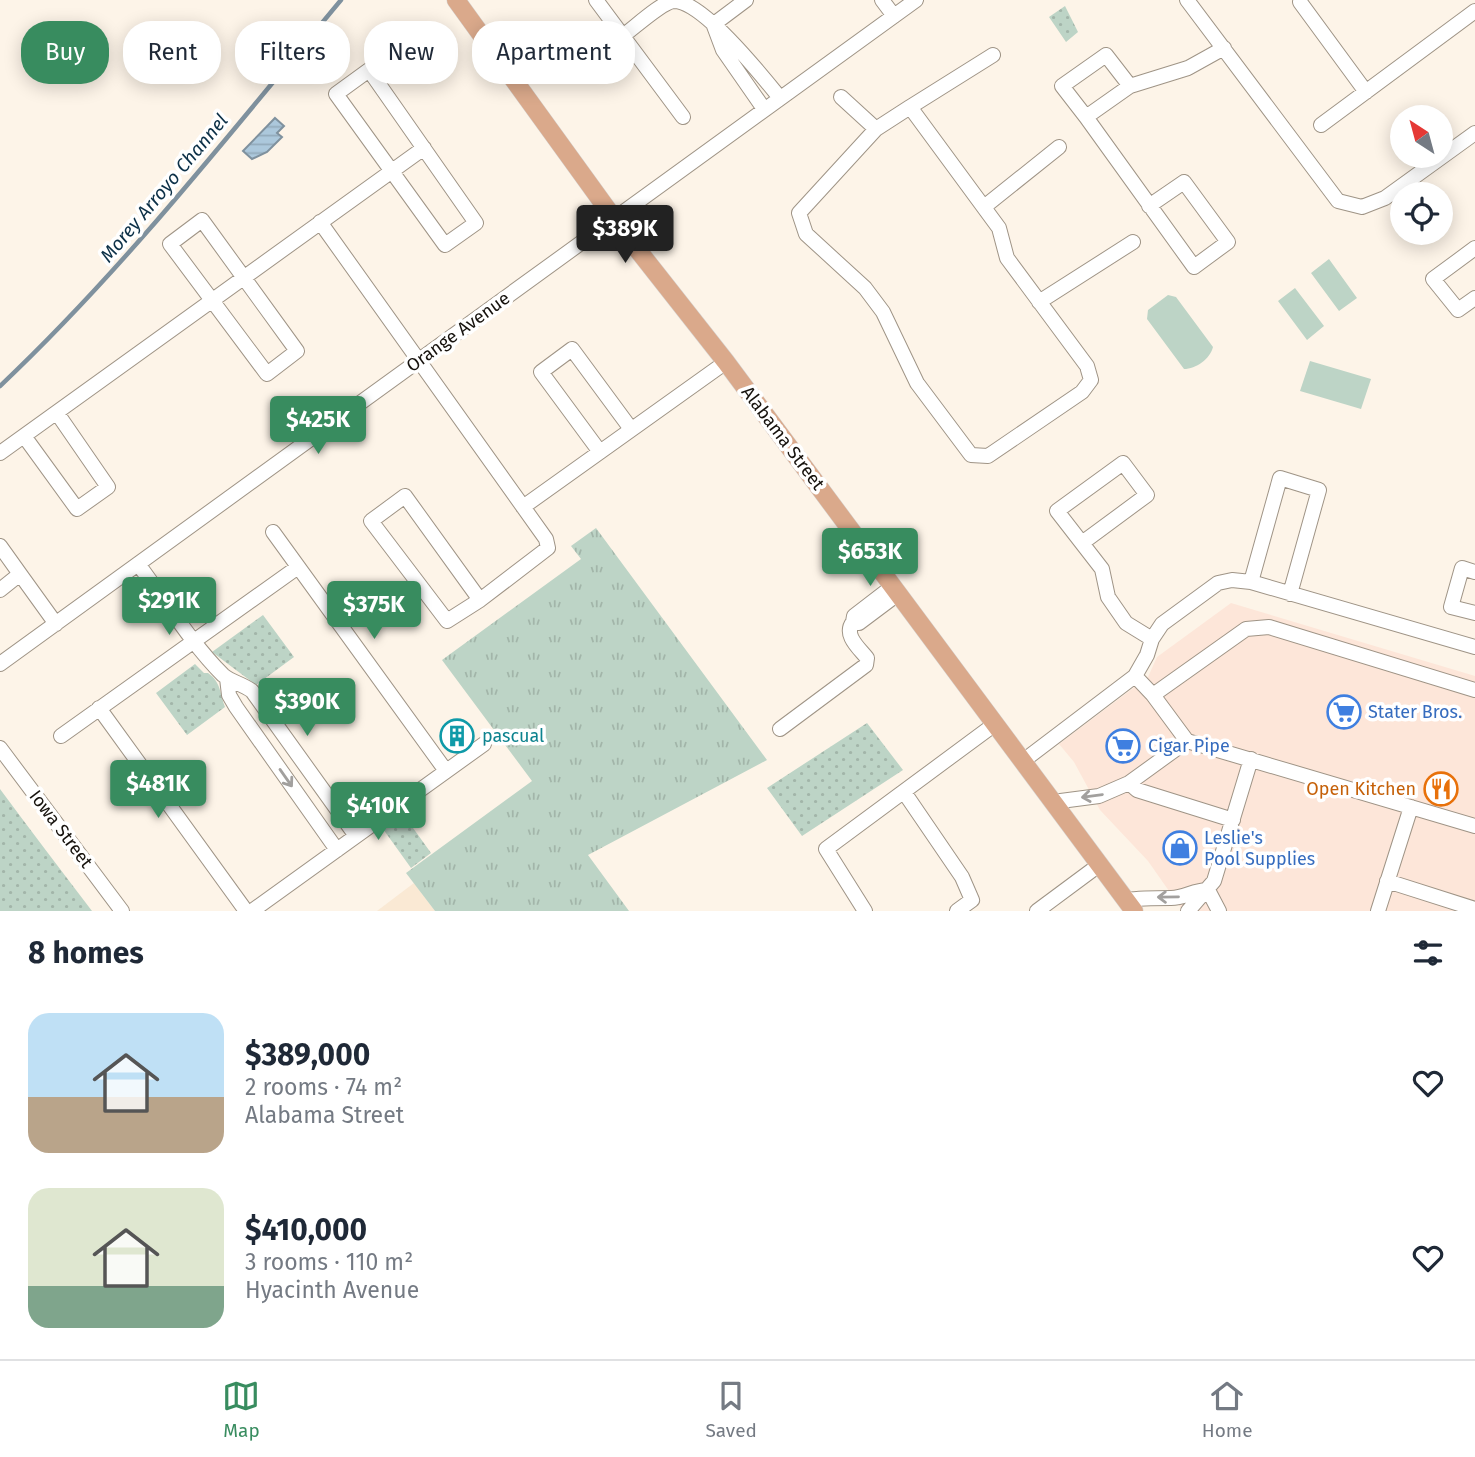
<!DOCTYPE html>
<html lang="en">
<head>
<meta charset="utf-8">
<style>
  body { margin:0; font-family:"Fira Sans",sans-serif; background:#f6f6f7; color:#1f2937; height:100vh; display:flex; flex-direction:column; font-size:26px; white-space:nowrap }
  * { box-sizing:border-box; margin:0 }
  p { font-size:23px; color:#747a83 }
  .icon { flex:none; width:38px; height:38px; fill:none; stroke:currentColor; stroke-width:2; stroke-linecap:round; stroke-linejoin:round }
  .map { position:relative; height:911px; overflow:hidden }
  .details { display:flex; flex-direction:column; background:#fff; flex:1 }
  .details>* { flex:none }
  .top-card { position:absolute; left:21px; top:21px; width:700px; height:63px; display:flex; gap:14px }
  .needle { width:46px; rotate:324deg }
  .controls { position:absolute; left:1390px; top:105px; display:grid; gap:14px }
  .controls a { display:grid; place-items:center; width:63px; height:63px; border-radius:50%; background:#fff; box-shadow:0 4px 18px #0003; font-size:35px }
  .price { position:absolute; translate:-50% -60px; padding:0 16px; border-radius:7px; background:#388c5f; color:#fff; font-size:23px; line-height:46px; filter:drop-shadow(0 2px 4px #0008) }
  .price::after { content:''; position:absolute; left:50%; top:42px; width:21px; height:16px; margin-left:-10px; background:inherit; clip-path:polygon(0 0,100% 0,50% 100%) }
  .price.selected { background:#222; color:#fff }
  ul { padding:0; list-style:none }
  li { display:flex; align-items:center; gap:21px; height:175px; padding:0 28px }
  li span { display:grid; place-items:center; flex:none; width:196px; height:140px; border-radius:21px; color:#555 }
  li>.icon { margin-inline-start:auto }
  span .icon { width:84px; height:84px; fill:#fffc; stroke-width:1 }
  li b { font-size:30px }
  h2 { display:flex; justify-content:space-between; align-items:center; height:84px; padding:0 28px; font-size:30px }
  .chip { padding:0 24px; border-radius:28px; background:#fff; box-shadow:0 4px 18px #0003; font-size:24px; line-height:63px }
  .chip.selected { background:#388c5f; color:#fff }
  .tab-bar { display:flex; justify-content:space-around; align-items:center; height:98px; border-top:2px solid #e0e1e3; background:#fff; font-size:19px; color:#747a83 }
  .tab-bar a { display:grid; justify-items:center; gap:4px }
  .tab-bar .selected { color:#388c5f }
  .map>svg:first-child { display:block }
  .commercial { fill:#fde6d9 }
  .built { fill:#fae9d4 }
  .grass { fill:url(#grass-tufts) }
  .park { fill:url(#park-dots) }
  .garden { fill:#bdd4c6 }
  .water { fill:url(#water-rules); stroke:#7f919e; stroke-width:2 }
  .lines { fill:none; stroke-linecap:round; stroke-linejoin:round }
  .stream { stroke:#7f919e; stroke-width:4.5 }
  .minor-casing { stroke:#9f9486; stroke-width:16 }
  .major-casing { stroke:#d5d4d3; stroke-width:19 }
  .minor { stroke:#fff; stroke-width:14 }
  .major { stroke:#daa98b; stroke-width:18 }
  .oneway { stroke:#a2a09e }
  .labels { text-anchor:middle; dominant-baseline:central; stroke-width:7; stroke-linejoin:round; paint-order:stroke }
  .street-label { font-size:18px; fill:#16120d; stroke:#fff }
  .shop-label { font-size:18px; fill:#366cbe; stroke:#fff; text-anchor:start }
  .culture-label { font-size:18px; fill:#0d838f; stroke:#fff; text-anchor:start }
  .food-label { font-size:18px; fill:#c56008; stroke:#fff; text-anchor:end }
  .water-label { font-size:19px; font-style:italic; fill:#0c3047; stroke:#fff }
</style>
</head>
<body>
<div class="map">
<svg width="1475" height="911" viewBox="0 0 1475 911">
  <defs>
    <pattern id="grass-tufts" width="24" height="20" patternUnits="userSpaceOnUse" patternTransform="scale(1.75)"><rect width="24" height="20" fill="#bdd4c6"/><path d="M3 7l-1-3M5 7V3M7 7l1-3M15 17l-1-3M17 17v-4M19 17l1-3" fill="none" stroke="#a2b5a9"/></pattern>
    <pattern id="park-dots" width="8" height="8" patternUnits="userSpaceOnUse" patternTransform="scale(1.75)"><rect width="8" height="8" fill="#bdd4c6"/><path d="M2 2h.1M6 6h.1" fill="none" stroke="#a2b5a9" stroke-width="1.8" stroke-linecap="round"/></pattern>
    <pattern id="water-rules" width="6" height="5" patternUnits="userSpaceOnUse" patternTransform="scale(1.75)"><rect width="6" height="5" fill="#acc8dc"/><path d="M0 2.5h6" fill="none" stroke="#93abbc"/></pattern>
  </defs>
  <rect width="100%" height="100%" fill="#fdf4e8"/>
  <path class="commercial" d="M1231 603 1475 676V911H1183L1148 861 1100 810 1074 762 1059 744 1148 677 1157 657Z"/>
  <path class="built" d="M414 883 435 911H377Z"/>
  <path class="grass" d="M596 528 767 760 588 855 629 911H435L406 873 532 781 442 660 581 559 571 546Z"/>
  <path class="park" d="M1065 6 1078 32 1066 42 1049 17Z
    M263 615 294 657 256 685 212 652Z
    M195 664 204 673H208C221 682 220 694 225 707L187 735 156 693Z
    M867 723 903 770 802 836 767 788Z
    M0 789C30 830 61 870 92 911H0Z
    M403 814 431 853 411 868 383 829Z"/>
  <path class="garden" d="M1329 259 1357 298 1339 311 1311 273Z
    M1295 288 1324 326 1307 340 1278 301Z
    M1168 295 1176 297 1213 347C1210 359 1196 369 1184 369L1147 319 1148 310Z
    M1310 361 1371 379 1361 409 1300 391Z"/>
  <path class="water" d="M275 118 284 126 277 133 282 137 267 152 252 159 243 151Z"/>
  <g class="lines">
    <path class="stream" d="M0 386C125 268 231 132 341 0"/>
    <defs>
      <path id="minor" d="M596 0 683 117
        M882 0 894 16
        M1187 0 1338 201 1362 207 1385 198 1475 133
        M1300 2 1366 92
        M714 24 746 0
        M714 26 723 50 764 109
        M624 35C635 27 661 3 673 1 702 0 763 77 780 98
        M369 70 476 223 445 245 336 94Z
        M841 97 876 129 799 213 806 234 865 288 883 312 917 383 971 455 988 456 1082 392 1091 380 1087 366 1007 258 999 228 910 107 876 129
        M910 107 993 55
        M1086 117 1062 86 1106 55 1130 86
        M1321 125 1475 11
        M1149 206 1184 182 1228 242 1194 267 1086 117 1130 86 1188 68 1224 48
        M984 207 1059 147
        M202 220 297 351 267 374 170 244Z
        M320 222 546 539 548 548 480 600 447 621 371 521 405 496 480 600
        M1475 248 1433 279 1458 310 1475 298
        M1039 302 1133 242
        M24 436 77 509 108 487 57 413
        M600 452 541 372 572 349 631 429
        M0 453 424 148
        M523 507 726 362
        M273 532 446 771
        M1082 543 1147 495 1123 463 1057 511 1102 569 1108 597 1126 623 1152 639
        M0 546 20 574 0 590
        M138 564C166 601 190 642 223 675 231 682 243 684 252 691L356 836
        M1475 572 1462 568 1451 607 1475 613
        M20 574 56 624
        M1251 582 1280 478 1319 490 1290 594
        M893 586 854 616 853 622 859 623 899 593
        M0 664 916 0
        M1135 676 1153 695 1187 741 1475 826
        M227 678 229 695 236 707 337 850
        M1153 695 1246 629 1269 627 1475 690
        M99 708 246 911
        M780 729 866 665 867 658C859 648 843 635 853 622
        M61 736 298 567
        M1187 741 1129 783 1137 790 1233 820
        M0 748 122 911
        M1023 761 1135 676 1147 655 1152 639 1162 624 1218 583 1232 580 1251 582 1475 647
        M904 792 962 877 972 900 957 911
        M1053 802 1099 796 1129 783
        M1387 881 1475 909
        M1208 890 1219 911
        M1126 900C1141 898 1156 898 1171 898 1185 898 1193 890 1208 890
        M252 911 484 744
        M865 911 826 849 995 724
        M1037 911 1099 865
        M1188 911 1214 881 1251 759
        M1378 911 1411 807"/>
      <path id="major" d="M456 0 626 235 726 362 1134 911"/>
    </defs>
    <use href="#minor" class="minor-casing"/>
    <use href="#major" class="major-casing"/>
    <use href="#minor" class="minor"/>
    <use href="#major" class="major"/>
  </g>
  <defs><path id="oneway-shaft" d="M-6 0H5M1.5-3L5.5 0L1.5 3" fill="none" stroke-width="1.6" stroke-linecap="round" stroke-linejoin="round" transform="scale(1.75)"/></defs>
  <g class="oneway">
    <use href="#oneway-shaft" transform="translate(286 778) rotate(55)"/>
    <use href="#oneway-shaft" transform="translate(1092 796) rotate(172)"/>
    <use href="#oneway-shaft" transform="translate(1168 897) rotate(179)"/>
  </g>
  <defs>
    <symbol id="supermarket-ring" viewBox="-11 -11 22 22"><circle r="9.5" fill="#fff" stroke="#3f7fe0" stroke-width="1.5"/><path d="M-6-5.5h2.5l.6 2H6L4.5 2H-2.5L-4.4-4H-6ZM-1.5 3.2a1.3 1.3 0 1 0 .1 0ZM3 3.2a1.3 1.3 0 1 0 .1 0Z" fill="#3f7fe0"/></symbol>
    <symbol id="building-ring" viewBox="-11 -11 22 22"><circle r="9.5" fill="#fff" stroke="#0f9aa8" stroke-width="1.5"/><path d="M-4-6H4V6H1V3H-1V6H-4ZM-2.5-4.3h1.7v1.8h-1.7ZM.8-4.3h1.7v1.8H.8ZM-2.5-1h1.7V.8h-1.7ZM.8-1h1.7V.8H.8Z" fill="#0f9aa8"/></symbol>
    <symbol id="restaurant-ring" viewBox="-11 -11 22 22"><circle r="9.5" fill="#fff" stroke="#e8710a" stroke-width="1.5"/><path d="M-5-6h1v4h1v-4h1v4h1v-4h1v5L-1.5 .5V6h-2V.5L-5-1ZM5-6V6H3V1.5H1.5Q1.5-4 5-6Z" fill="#e8710a"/></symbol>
    <symbol id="shop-ring" viewBox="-11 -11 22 22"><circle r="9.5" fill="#fff" stroke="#3f7fe0" stroke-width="1.5"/><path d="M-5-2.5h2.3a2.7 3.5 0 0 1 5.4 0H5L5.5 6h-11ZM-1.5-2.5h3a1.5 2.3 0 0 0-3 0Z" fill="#3f7fe0"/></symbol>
  </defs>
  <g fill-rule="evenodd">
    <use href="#supermarket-ring" x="1325" y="693" width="38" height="38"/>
    <use href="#building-ring" x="438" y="717" width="38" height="38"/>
    <use href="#supermarket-ring" x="1104" y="727" width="38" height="38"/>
    <use href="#restaurant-ring" x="1422" y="770" width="38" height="38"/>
    <use href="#shop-ring" x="1161" y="829" width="38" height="38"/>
  </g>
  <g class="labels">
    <g class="street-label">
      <text transform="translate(458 332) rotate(-36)">Orange Avenue</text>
      <text transform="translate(783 438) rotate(53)">Alabama Street</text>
      <text transform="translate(61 829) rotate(53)">Iowa Street</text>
    </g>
    <g class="shop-label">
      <text x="1368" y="712">Stater Bros.</text>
      <text x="1148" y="746">Cigar Pipe</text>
      <text x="1204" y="838">Leslie's<tspan x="1204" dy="21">Pool Supplies</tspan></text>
    </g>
    <g class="culture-label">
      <text x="482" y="736">pascual</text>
    </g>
    <g class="food-label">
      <text x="1416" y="789">Open Kitchen</text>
    </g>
    <g class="water-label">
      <text transform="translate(164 188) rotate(-50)">Morey Arroyo Channel</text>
    </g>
  </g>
</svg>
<div class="controls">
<a><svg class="needle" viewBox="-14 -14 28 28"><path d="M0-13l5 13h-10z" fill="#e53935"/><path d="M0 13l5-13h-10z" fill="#747a83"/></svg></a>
<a><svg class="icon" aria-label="locate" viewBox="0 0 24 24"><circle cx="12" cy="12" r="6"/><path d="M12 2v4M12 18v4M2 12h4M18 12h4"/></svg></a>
</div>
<b class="price selected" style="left:625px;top:265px">$389K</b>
<b class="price" style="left:318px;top:456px">$425K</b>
<b class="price" style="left:870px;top:588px">$653K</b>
<b class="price" style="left:169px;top:637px">$291K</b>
<b class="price" style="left:374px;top:641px">$375K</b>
<b class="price" style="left:307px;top:738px">$390K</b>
<b class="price" style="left:158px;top:820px">$481K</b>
<b class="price" style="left:378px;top:842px">$410K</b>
<div class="top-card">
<a class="chip selected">Buy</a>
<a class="chip">Rent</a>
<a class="chip">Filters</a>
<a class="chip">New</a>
<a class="chip">Apartment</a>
</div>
</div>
<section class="details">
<h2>8 homes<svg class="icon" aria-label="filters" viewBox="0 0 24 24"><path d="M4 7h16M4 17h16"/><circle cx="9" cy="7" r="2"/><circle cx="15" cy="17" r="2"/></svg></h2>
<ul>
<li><span style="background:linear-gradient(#bfe0f5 60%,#b9a48a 0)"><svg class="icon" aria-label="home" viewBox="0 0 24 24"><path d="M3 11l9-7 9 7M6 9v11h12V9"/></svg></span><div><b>$389,000</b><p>2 rooms · 74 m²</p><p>Alabama Street</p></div><svg class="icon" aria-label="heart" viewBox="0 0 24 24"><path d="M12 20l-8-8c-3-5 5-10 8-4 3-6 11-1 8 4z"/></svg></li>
<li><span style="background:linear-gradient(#dfe7d0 70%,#7fa58c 0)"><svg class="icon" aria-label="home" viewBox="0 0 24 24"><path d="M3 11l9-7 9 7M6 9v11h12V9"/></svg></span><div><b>$410,000</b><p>3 rooms · 110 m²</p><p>Hyacinth Avenue</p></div><svg class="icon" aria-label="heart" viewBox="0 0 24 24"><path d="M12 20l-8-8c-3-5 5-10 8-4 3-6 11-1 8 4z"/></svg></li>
</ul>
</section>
<nav class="tab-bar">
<a class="selected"><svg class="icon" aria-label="map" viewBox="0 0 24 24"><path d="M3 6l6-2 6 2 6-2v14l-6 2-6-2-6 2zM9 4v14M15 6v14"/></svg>Map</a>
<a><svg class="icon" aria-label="saved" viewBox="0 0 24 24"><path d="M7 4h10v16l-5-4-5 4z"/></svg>Saved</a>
<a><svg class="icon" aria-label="home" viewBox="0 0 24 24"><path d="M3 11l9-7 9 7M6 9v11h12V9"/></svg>Home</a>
</nav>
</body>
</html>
